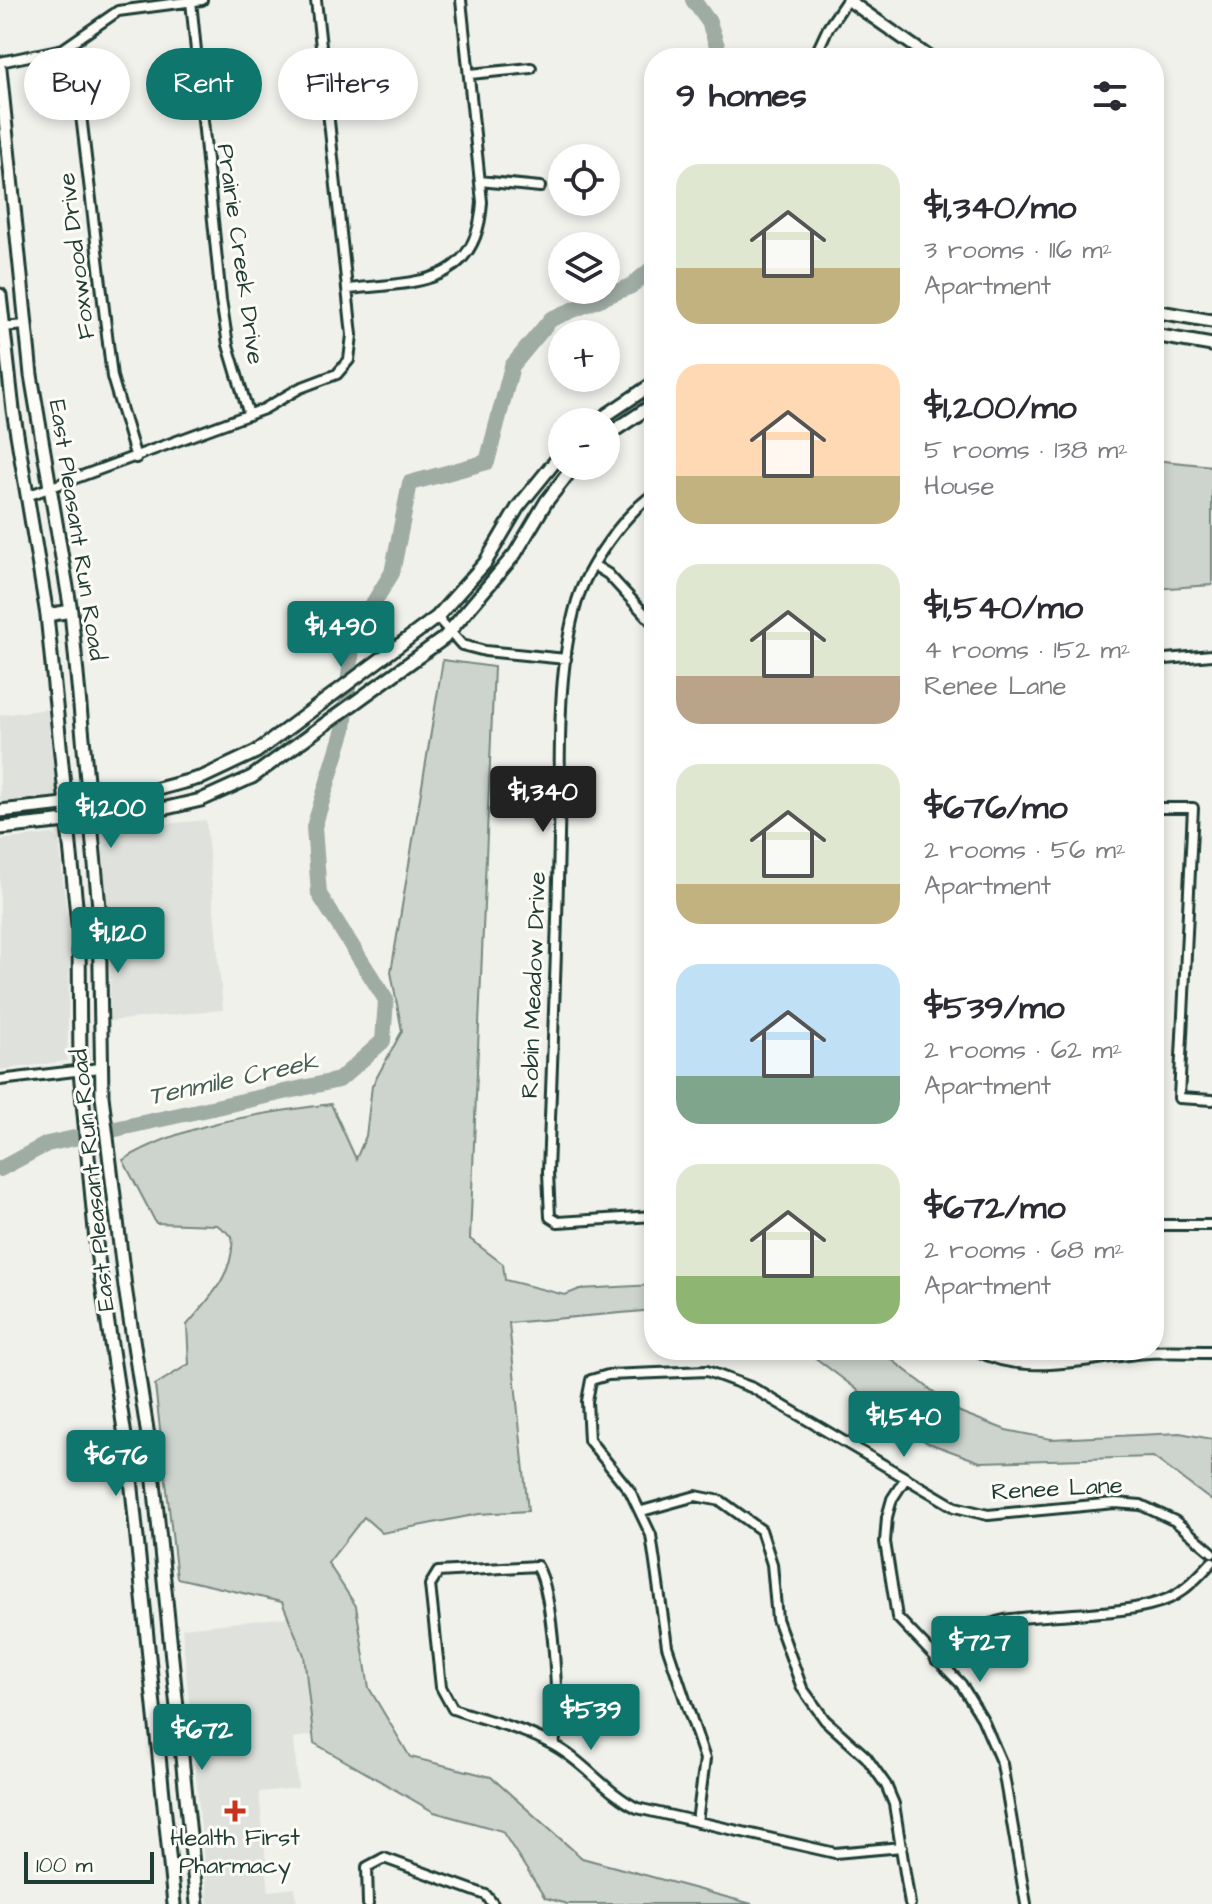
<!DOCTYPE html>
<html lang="en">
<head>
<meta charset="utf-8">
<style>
  body { margin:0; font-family:"Architects Daughter",sans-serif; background:#f7f7f7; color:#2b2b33; height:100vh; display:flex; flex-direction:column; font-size:30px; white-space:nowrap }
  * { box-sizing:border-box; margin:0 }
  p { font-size:26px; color:#7c7c81 }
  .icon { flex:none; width:44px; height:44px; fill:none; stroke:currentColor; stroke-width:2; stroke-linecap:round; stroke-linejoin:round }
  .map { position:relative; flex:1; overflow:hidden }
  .sheet { position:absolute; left:644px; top:48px; width:520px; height:1312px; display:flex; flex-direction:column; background:#fff; border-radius:32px; box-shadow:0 4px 12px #0003 }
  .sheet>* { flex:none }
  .banner { position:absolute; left:24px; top:48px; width:500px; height:72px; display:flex; gap:16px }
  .buttons { position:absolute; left:548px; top:144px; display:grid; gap:16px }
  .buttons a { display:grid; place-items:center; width:72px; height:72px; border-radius:50%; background:#fff; box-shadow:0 4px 12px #0003; font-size:40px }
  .scale { position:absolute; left:24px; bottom:20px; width:130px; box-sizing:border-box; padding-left:8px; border:4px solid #1f3d34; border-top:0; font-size:22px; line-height:28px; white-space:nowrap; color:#1f3d34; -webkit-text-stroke:6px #fdfcf7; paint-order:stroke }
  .price { position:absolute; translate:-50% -68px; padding:0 18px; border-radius:8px; background:#0f766e; color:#fff; font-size:26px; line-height:52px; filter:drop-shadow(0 2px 4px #0008) }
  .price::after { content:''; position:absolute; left:50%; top:48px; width:24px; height:18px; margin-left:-12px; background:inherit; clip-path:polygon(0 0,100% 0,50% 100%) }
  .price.selected { background:#222; color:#fff }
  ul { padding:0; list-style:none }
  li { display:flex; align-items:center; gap:24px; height:200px; padding:0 32px }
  li span { display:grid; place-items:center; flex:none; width:224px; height:160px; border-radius:24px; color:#555 }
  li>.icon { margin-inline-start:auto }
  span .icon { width:96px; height:96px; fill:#fffc; stroke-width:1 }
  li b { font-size:34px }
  h2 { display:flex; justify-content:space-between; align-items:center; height:96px; padding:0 32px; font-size:34px }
  .chip { padding:0 28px; border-radius:36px; background:#fff; box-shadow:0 4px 12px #0003; font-size:28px; line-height:72px }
  .chip.selected { background:#0f766e; color:#fff }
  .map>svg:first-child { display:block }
  .built { fill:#dfe2dc }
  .green { fill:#cdd3cd; stroke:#768880; stroke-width:2 }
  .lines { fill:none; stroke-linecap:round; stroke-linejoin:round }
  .river { stroke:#9faca4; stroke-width:16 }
  .minor-casing { stroke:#1f3d34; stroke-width:14 }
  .tertiary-casing { stroke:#1f3d34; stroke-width:16 }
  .secondary-casing { stroke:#1f3d34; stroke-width:17 }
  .minor { stroke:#fdfcf7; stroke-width:8 }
  .tertiary { stroke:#fdfcf7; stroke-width:10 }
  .secondary { stroke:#fdfcf7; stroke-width:11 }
  .poi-dot { fill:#c8321e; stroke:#fdfcf7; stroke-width:3 }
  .labels { text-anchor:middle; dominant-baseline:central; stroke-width:6; stroke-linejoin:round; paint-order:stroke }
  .street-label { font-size:24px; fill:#1f3d34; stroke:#fdfcf7 }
  .poi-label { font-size:24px; fill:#1f3d34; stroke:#fdfcf7 }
  .water-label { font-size:26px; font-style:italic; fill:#455e56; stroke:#fdfcf7 }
</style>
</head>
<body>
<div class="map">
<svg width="1212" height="1904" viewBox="0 0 1212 1904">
  <rect width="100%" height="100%" fill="#f0f1eb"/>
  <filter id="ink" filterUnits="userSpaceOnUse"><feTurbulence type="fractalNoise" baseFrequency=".0125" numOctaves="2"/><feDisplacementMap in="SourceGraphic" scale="16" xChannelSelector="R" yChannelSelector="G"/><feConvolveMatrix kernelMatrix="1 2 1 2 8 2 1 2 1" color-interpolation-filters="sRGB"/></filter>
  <g filter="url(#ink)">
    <path class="built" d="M47 709 57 800 0 805V715Z
      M206 820 223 1010 110 1021V940L101 830Z
      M52 834 59 839 70 947 67 1061 0 1070V840Z
      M288 1617 304 1655 313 1735 294 1738 298 1788 259 1792 269 1891 295 1888 297 1904H208L182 1628Z"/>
    <path class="green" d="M1154 460 1212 466V585L1154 589Z
      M443 660 494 667 470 1239 503 1264 505 1280 565 1295 580 1289 654 1285V1310L509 1323 528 1511 479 1514 382 1533 364 1517 328 1563 356 1606 369 1688 410 1757 491 1777 582 1858 752 1904H567L545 1898 502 1831 434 1812 314 1743 304 1655 282 1602 177 1578 155 1385 189 1364 187 1325C209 1299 236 1272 232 1236L217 1225 156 1223 123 1160C187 1122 258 1114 331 1104L356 1159 366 1136 372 1086 402 1031 391 972Z
      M805 1350H879L960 1412 1006 1430 1051 1439 1180 1433 1212 1439V1501L1153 1457 980 1462 926 1442Z"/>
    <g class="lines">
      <path class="river" d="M693 0 709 22 721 58
        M0 1169 47 1144 339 1080 383 1041 386 1000 319 894 314 827 344 729 353 636 392 573 410 483 487 462 512 366 551 319 631 286 654 267"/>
      <defs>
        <path id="minor" d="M191 1 221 300 228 345 249 415
          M63 49 75 81 81 115 112 377 136 458
          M814 58 828 28 847 0
          M0 62 63 49 118 11 202 0
          M470 74 531 68
          M480 181 540 187
          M347 289C413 282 477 288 482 202L461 0
          M0 327 27 325
          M654 494C624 514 587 567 577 601 555 675 561 761 559 837 557 949 552 1061 548 1172L550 1217 558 1222 654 1216
          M27 496 264 409 300 388 337 374 349 360 352 335 316 0
          M595 566 608 574 654 624
          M437 617 462 645 485 651 566 659
          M1154 660 1212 655
          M1154 808H1193L1179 1098 1212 1100
          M0 1080 100 1068
          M1154 1225H1212
          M905 1479 892 1499 887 1517 885 1542 897 1617 961 1684 982 1718 1002 1764 1026 1904
          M642 1511 696 1496 721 1501 761 1530 772 1564 777 1619 802 1688 825 1720 866 1757 886 1785 894 1804 910 1904
          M936 1660C956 1644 978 1625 1005 1620 1051 1612 1128 1617 1170 1598 1186 1590 1200 1575 1212 1562
          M554 1745C560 1713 554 1593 537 1566L438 1572 430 1585 441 1687 453 1709C487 1721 521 1727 553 1745 585 1762 605 1792 637 1808L835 1853 902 1847
          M697 1822 705 1759 667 1646 651 1535 630 1491 589 1440 587 1401 591 1380 608 1375 707 1371 753 1388 955 1507 988 1515 1115 1503 1141 1505 1175 1521 1212 1552
          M368 1904 367 1867 384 1858 486 1895 493 1904"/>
        <path id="tertiary" d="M848 0 931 58
          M978 1350C1027 1377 1095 1355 1149 1352 1170 1351 1191 1352 1212 1352"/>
        <path id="secondary" d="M0 69 31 375 71 611 99 907 102 1096 125 1287 152 1462 197 1904
          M0 295 13 410 47 615 79 935 80 1071 97 1252 130 1469 174 1904
          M1154 311 1212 321
          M1154 335 1212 345
          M596 422 654 383
          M606 436 654 404
          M47 615 71 611
          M0 811 128 797 203 777 256 752 437 617 485 563 518 507 562 453
          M0 828 145 813 201 800 252 777 444 638 515 554 546 502 574 466"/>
      </defs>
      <use href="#minor" class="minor-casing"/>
      <use href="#tertiary" class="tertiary-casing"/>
      <use href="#secondary" class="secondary-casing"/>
      <use href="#minor" class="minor"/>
      <use href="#tertiary" class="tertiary"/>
      <use href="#secondary" class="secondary"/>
    </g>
  </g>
  <path class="poi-dot" d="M231 1799h8v8h8v8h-8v8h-8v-8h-8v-8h8z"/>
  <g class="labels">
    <g class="street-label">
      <text transform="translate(240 254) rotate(82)">Prairie Creek Drive</text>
      <text transform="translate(77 256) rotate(-97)">Foxwood Drive</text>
      <text transform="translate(77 530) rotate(81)">East Pleasant Run Road</text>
      <text transform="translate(534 985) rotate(-88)">Robin Meadow Drive</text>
      <text transform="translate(93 1180) rotate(-96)">East Pleasant Run Road</text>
      <text transform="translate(1057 1489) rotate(-3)">Renee Lane</text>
    </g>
    <g class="poi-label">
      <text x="235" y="1838">Health First<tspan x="235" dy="28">Pharmacy</tspan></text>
    </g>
    <g class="water-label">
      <text transform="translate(233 1079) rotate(-12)">Tenmile Creek</text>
    </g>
  </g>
</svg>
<div class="buttons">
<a><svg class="icon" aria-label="locate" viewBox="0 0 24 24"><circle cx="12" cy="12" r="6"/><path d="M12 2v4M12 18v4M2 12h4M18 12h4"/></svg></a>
<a><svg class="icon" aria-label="layers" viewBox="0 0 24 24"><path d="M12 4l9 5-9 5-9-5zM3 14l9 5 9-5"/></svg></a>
<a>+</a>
<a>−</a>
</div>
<div class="scale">100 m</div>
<b class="price" style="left:341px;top:669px">$1,490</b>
<b class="price selected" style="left:543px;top:834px">$1,340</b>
<b class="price" style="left:111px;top:850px">$1,200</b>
<b class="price" style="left:118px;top:975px">$1,120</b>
<b class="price" style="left:904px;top:1459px">$1,540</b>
<b class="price" style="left:116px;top:1498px">$676</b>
<b class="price" style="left:980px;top:1684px">$727</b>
<b class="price" style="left:591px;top:1752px">$539</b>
<b class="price" style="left:202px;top:1772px">$672</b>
<div class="banner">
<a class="chip">Buy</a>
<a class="chip selected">Rent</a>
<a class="chip">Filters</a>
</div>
<section class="sheet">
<h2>9 homes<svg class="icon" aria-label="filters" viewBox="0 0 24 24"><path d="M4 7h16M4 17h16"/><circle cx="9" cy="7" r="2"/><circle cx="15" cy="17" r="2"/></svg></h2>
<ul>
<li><span style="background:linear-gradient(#dfe7d0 65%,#c2b280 0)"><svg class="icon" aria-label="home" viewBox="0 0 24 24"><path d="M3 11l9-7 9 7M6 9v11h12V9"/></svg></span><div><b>$1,340/mo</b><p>3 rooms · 116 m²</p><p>Apartment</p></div></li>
<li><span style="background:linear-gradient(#ffd9b3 70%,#c2b280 0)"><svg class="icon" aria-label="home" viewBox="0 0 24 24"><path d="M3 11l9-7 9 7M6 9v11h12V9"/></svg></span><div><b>$1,200/mo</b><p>5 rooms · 138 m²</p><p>House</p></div></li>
<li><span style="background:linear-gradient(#dfe7d0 70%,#b9a48a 0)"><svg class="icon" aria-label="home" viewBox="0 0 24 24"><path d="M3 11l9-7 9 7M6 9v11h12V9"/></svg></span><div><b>$1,540/mo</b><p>4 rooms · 152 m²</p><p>Renee Lane</p></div></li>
<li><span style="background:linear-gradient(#dfe7d0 75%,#c2b280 0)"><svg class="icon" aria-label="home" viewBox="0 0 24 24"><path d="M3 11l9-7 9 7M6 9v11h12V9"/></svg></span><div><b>$676/mo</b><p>2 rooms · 56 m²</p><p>Apartment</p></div></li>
<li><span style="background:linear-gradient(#bfe0f5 70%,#7fa58c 0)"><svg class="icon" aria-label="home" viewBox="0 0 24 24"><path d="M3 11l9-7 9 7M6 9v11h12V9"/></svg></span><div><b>$539/mo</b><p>2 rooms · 62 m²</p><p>Apartment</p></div></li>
<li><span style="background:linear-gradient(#dfe7d0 70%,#8fb573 0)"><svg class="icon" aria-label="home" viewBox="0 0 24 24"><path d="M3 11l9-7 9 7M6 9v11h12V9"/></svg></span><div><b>$672/mo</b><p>2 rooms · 68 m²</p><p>Apartment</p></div></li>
</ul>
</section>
</div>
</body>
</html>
